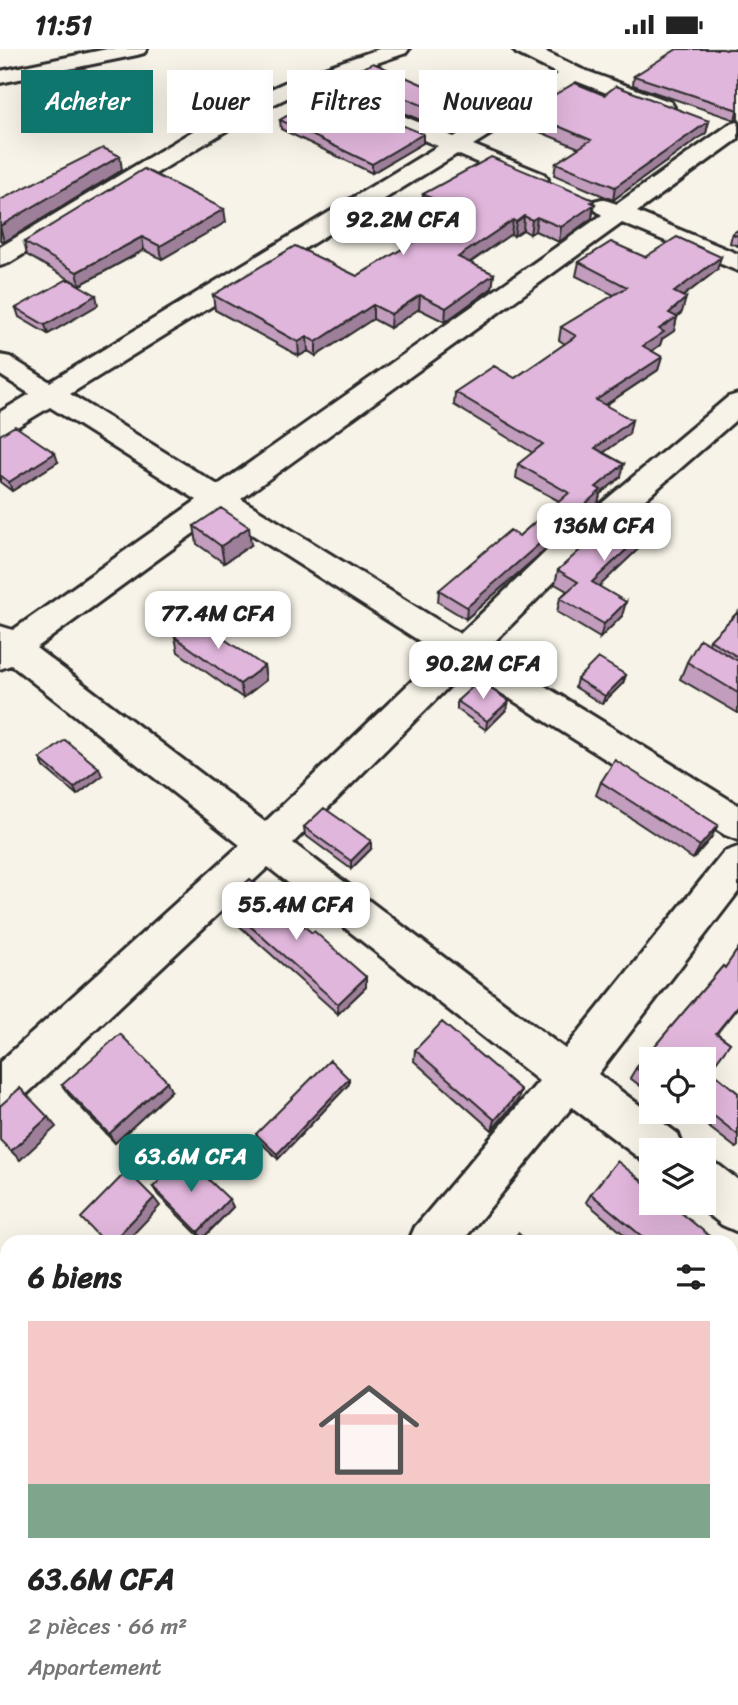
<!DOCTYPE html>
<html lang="fr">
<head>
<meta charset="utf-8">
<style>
  body { margin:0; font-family:Sriracha,sans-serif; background:#f6f6f6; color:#222; height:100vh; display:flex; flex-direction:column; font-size:26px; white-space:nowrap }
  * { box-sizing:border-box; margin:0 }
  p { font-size:23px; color:#767676 }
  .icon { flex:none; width:38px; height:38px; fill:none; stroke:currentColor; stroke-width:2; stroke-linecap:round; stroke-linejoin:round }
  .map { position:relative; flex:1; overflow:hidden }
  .details { position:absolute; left:0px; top:1186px; width:738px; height:471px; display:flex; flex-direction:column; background:#fff; border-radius:21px 21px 0 0; box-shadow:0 7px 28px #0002 }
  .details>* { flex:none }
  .banner { position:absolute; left:21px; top:21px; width:696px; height:63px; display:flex; gap:14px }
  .controls { position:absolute; left:639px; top:998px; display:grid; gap:14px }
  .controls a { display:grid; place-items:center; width:77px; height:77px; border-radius:0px; background:#fff; box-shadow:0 7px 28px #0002; font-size:35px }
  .price { position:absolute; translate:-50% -60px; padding:0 16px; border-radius:14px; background:#fff; color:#222; font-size:23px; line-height:46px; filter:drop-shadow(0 2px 4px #0008) }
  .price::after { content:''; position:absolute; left:50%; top:42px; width:21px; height:16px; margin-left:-10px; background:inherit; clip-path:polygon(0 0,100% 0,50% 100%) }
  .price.selected { background:#0f766e; color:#fff }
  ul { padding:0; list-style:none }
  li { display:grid; align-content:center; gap:14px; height:371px; padding:0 28px }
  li+li { border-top:2px solid #e0e0e0 }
  li span { display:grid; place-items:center; height:217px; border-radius:0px; color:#555 }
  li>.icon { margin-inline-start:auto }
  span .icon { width:126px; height:126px; fill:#fffc; stroke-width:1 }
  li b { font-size:30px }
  h2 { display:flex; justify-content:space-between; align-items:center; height:84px; padding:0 28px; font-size:30px }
  .tag { padding:0 24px; border-radius:0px; background:#fff; box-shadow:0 7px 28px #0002; font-size:24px; line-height:63px }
  .tag.selected { background:#0f766e; color:#fff }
  .status { display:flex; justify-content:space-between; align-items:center; height:49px; padding:0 35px; background:#fff; direction:ltr }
  .status svg { height:19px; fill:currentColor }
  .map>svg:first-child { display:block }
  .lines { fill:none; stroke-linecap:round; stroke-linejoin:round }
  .street-casing { stroke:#2b2b2b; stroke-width:6 }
  .street { fill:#f7f3e8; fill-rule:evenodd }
  .wall { fill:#c29dbd; stroke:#2b2b2b; stroke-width:2 }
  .shaded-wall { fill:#9e7f9a; stroke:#2b2b2b; stroke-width:2 }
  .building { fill:#e1b6dc; stroke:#2b2b2b; stroke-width:2 }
</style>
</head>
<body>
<div class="status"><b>11:51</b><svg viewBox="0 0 49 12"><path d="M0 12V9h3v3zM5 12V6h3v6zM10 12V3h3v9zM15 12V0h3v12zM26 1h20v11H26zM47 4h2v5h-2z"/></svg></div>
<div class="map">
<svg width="738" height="1656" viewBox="0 0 738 1656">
  <rect width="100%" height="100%" fill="#f7f3e8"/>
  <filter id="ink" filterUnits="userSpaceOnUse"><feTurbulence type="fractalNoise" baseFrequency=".0143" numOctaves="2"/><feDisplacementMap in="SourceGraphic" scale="14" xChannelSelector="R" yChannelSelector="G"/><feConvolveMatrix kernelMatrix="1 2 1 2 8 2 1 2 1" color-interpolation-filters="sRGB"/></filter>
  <g filter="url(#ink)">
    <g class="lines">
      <defs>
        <path id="street" d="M107 0H147L144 4 137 6 0 34V22Z
          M379 0H409L406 4 321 33 454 88 558 25 516 4 513 0H540L581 20 671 53 674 58 671 63H655L576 32 473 96 544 125 548 130 544 135H528L457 105 70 345 218 436 602 166 590 157 594 152 602 150 617 155 730 75 738 73V90L637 163 738 205V222L622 174 241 450 460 585 557 492 728 348 738 345V369L579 508 486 601 738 756V791L725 786 465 621 293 794 565 1000 724 803 738 798V843L598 1025 678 1085 684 1101H651V1118L572 1058 461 1194H408L415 1178 539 1032 268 818 15 1056 0 1062V1013L240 796 11 616 0 620V577L13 581 197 451 50 358 10 382 0 385V363L30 345 0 326V306L10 308 50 333 438 97 303 41 252 66 9 214 0 217V198L236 56 295 29ZM220 465 440 605 265 773 36 599Z
          M704 1110 720 1117 738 1131V1183L722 1176 693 1153H704Z
          M27 1650H85L83 1656H25Z"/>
      </defs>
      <use href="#street" class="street-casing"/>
      <use href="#street" class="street"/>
    </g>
    <path class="wall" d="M728 0 738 69 735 71 633 36 634 27Z
      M348 26 464 70 445 81 349 42Z
      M604 46 709 72 706 84 613 151 554 126 556 114 579 99 523 76 525 63Z
      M308 52 423 94 372 124 281 80 280 71 308 55Z
      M122 121 4 193 0 191V151Z
      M423 145 595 155 592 169 559 193 535 182 530 185 523 181 514 187 511 185 470 214 494 225 492 239 445 273 419 260 390 279 373 270 316 307 308 302 299 307 215 261 213 246 357 227 449 172 422 159Z
      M226 173 162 210 144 201 80 236 27 206 24 193Z
      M738 181V197L730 194 732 185Z
      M645 208 717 221 682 248V263L677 268 674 282 662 290 660 296 652 302 662 308 658 321 606 356 629 385 603 404 621 428 600 445 598 454 466 570 438 553 439 541 519 487 559 452 516 429 518 415 533 404 454 356 455 343 515 329 565 295 559 291 561 278 614 246 576 227 579 213Z
      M98 256 48 285 19 268 16 259Z
      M0 386 58 413 12 442 0 433Z
      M194 477 251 496 224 514 197 495Z
      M654 485 599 537 622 567 600 589 557 563 560 549 567 542 555 535 558 521Z
      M738 563V664L680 630 687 613 709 595 710 591Z
      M175 588 264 617 266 631 243 649 178 603Z
      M626 626 623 634 602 655 575 638 577 630Z
      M457 652 507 660 486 681 457 660Z
      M40 710 102 727 77 746 44 718Z
      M601 733 711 789 693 810 596 746Z
      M304 778 371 800 351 820 305 786Z
      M223 853 312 884 366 928V938L338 965 226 865Z
      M738 900V958L717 984 730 994 710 1021 738 1044V1097L736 1099 689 1063 683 1071 673 1062H704V1010H651V1045L630 1029 636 1019 723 917 725 919Z
      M415 1001 521 1041 518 1051 492 1081 414 1012Z
      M349 1030V1035L278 1110 257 1090 256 1085Z
      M62 1036 171 1042 115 1094 69 1046Z
      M153 1138 229 1150 233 1158 202 1190 158 1146Z
      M591 1145 718 1194H634L586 1153Z
      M738 1608V1656H712L715 1650H732V1620Z"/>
    <path class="shaded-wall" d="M465 54 464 70 445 81 446 66Z
      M738 61V69L735 71 737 62Z
      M709 72 706 84 613 151 615 138Z
      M423 85V94L372 124V115Z
      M120 107 122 121 4 193 0 177Z
      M594 151 592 169 559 193 561 178Z
      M224 160 226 173 162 210 160 197Z
      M524 167 523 181 514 187 516 173Z
      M537 168 535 182 530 185 532 171Z
      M513 171 511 185 457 222 458 208Z
      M142 188 144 201 80 236 77 223Z
      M721 208 717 221 670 257 674 243Z
      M494 225 492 239 445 273 446 259Z
      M96 246 98 256 48 285 45 276Z
      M420 246 419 260 390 279 391 265Z
      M686 249 682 263 674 270 677 268 674 282 662 290 660 296 640 310 643 297 659 280 669 264Z
      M373 256V270L316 307V293Z
      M307 288 308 302 299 307 298 293Z
      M662 308 658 321 593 364 596 351Z
      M632 371 629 385 592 412 595 399Z
      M55 404 58 413 12 442 9 433Z
      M624 415 621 428 600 445 598 454 466 570 467 558 596 438Z
      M659 470 654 485 589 547 592 533Z
      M249 478 251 496 224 514 221 497Z
      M626 553 622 567 600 589 604 575Z
      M264 617 266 631 243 649 240 635Z
      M626 626 623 634 602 655 605 647Z
      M509 652 507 660 486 681 487 672Z
      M99 719 102 727 77 746 74 739Z
      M718 776 711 789 693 810 700 797Z
      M371 792V800L351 820V812Z
      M366 928V938L338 965V955Z
      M349 1030V1035L278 1110 277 1105Z
      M167 1032 171 1042 115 1094 109 1085Z
      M521 1041 518 1051 492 1081 495 1071Z
      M48 1068 56 1078 20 1111 11 1102Z
      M154 1149 160 1157 125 1194H111Z
      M229 1150 233 1158 202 1190 198 1183Z
      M19 1650H26L21 1656H15Z"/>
    <path class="building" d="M677 0H723L726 1 728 0H738V61L634 27Z
      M373 14 465 54 446 66 348 26Z
      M575 34 604 46 616 37 709 72 615 138 556 114 591 91 525 63Z
      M325 44 423 85 372 115 280 71 311 53 308 52Z
      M103 99 120 107 0 177V151Z
      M491 108 594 151 591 153 595 155 561 178 537 168 532 171 524 167 516 173 513 171 458 208 494 225 446 259 420 246 391 265 373 256 316 293 307 288 298 293 213 246 295 197 357 227 462 164 423 145Z
      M144 120 224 160 160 197 142 188 77 223 24 193Z
      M738 181V187L732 185Z
      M677 188 721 208 674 243 686 249 669 264 677 268 659 280 664 283 643 297 662 308 596 351 632 371 595 399 624 415 596 438 601 441 467 558 439 541 510 481 519 487 569 444 518 415 543 395 455 343 494 317 515 329 576 287 561 278 627 238 579 213 611 193 645 208Z
      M68 230 96 246 45 276 16 259Z
      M15 377 55 404 9 433 0 426V386Z
      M631 455 659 470 592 533 626 553 604 575 560 549 578 533 558 521Z
      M221 459 249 478 221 497 194 477Z
      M738 563V608L710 591Z
      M190 567 264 617 240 635 175 588Z
      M700 590 738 612V644L687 613Z
      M598 609 626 626 605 647 577 630Z
      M479 632 509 652 487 672 457 652Z
      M65 691 99 719 74 739 40 710Z
      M615 711 718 776 700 797 601 733Z
      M324 759 371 792 351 812 304 778Z
      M250 830 312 884 314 882 366 928 338 955 223 853Z
      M738 900V957L716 984 730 994 710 1021 738 1044V1086L704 1059V1010H651V1031L636 1019 723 917 725 919Z
      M442 973 521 1041 495 1071 415 1001Z
      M120 985 167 1032 109 1085 62 1036Z
      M330 1011 349 1030 277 1105 256 1085Z
      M20 1039 48 1068 11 1102 0 1091V1057Z
      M184 1107 229 1150 198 1183 153 1138Z
      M617 1112 651 1139V1153H668L718 1194H650L591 1145Z
      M127 1122 154 1149 111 1194H105L81 1169Z
      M518 1184 529 1194H511Z
      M732 1204 738 1210V1233L732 1242Z
      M7 1478V1530L0 1521V1486Z
      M7 1543V1650H19V1651L15 1656H0V1551Z
      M738 1633V1656H726L729 1650H732V1645Z
      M139 1650H230L226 1656H141L142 1654Z
      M275 1650H325L321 1656H280Z
      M364 1650H417L399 1656H366Z"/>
  </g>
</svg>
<div class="controls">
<a><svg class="icon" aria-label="locate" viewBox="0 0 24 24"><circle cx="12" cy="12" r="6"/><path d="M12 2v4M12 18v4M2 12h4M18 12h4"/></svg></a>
<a><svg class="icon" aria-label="layers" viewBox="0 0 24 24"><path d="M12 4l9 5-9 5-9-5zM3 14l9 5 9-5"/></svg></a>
</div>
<b class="price" style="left:403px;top:208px">92.2M CFA</b>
<b class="price" style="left:604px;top:514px">136M CFA</b>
<b class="price" style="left:218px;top:602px">77.4M CFA</b>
<b class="price" style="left:483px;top:652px">90.2M CFA</b>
<b class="price" style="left:296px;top:893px">55.4M CFA</b>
<b class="price selected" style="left:191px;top:1145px">63.6M CFA</b>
<div class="banner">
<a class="tag selected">Acheter</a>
<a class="tag">Louer</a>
<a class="tag">Filtres</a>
<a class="tag">Nouveau</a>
</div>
<section class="details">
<h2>6 biens<svg class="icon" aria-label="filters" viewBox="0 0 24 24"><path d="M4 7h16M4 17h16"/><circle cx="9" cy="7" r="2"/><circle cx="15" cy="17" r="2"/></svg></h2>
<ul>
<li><span style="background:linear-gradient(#f6c9c9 75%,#7fa58c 0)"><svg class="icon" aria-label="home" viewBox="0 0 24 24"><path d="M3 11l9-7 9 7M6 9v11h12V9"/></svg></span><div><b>63.6M CFA</b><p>2 pièces · 66 m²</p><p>Appartement</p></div></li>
</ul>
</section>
</div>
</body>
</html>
